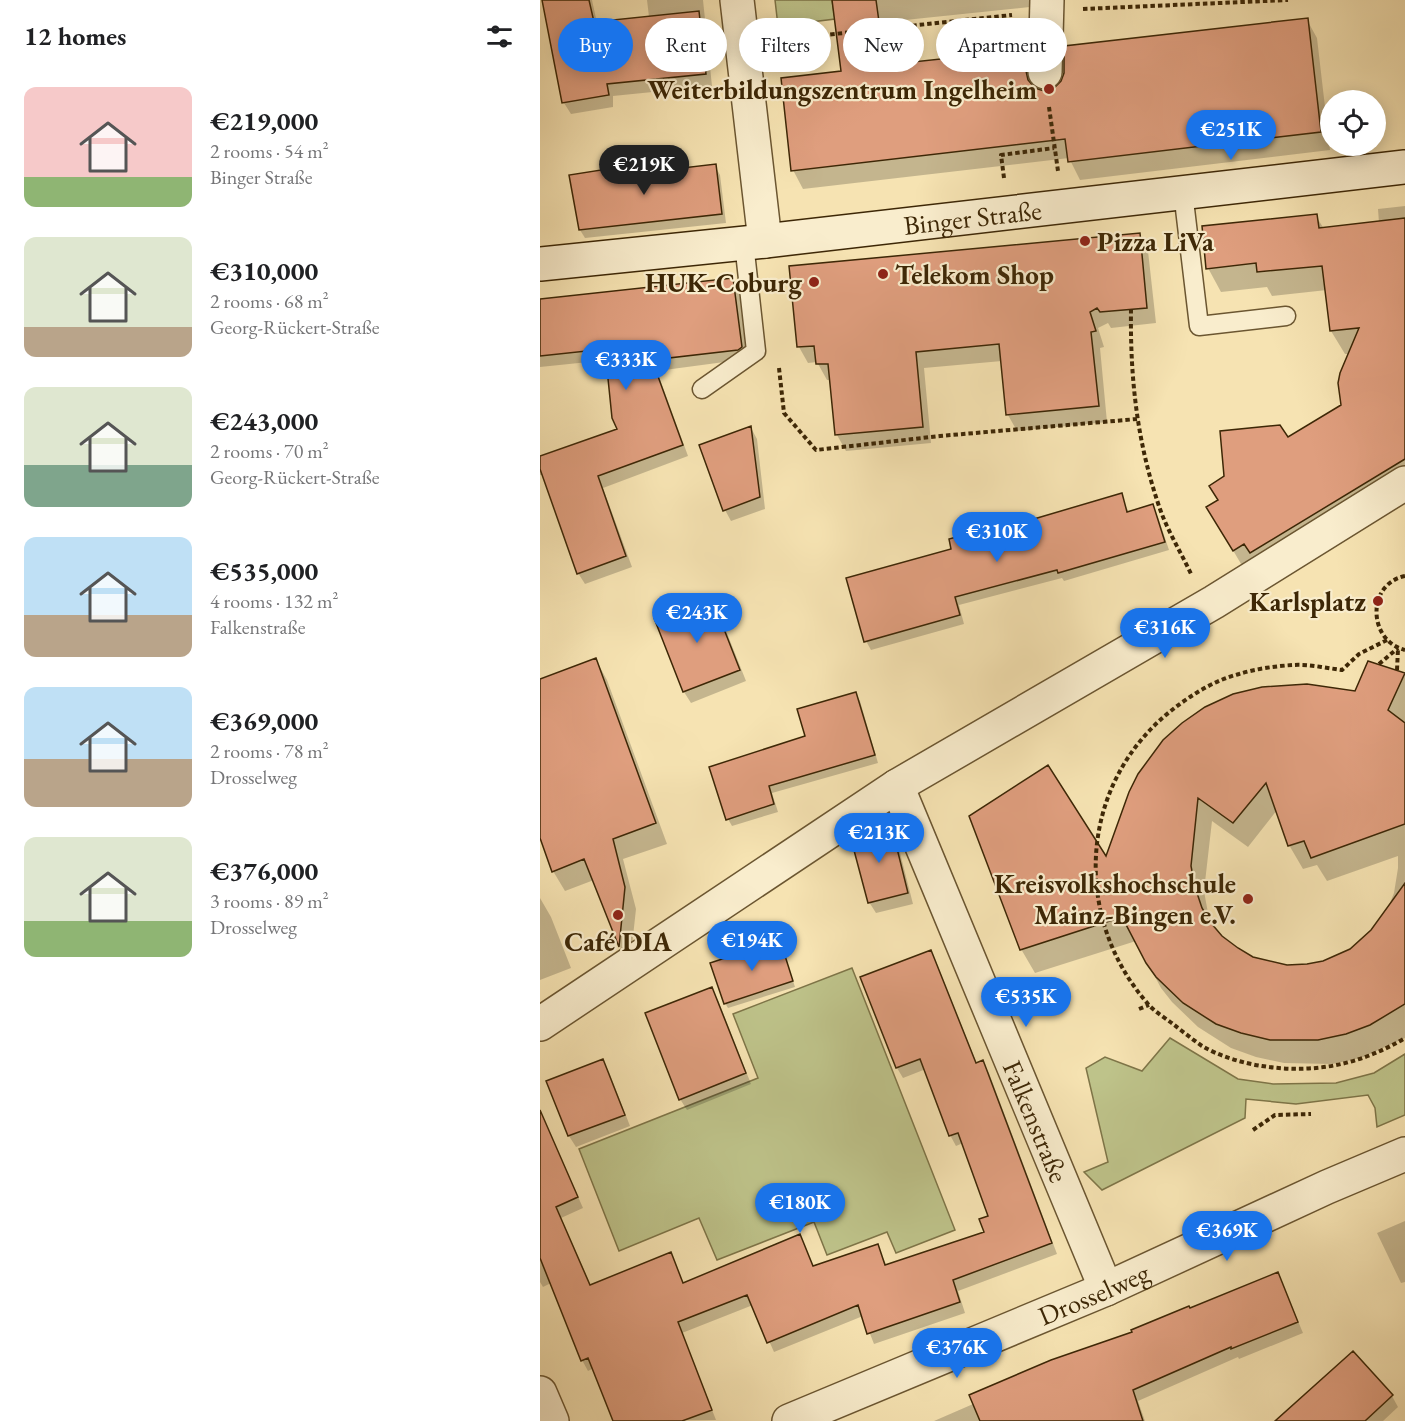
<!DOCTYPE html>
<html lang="en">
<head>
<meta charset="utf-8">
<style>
  body { margin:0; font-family:"EB Garamond",serif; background:#f6f6f6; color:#202124; height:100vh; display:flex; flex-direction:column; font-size:22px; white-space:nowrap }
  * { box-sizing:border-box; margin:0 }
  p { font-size:20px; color:#757577 }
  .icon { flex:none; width:33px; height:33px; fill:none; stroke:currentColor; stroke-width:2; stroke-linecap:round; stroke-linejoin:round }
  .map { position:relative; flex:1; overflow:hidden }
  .drawer { display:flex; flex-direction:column; background:#fff; width:540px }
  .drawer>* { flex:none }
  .guide { position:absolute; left:18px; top:18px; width:570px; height:54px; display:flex; gap:12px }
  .controls { position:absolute; left:780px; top:90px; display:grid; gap:12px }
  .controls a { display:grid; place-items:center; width:66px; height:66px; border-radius:50%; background:#fff; box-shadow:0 3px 15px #0003; font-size:30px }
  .price { position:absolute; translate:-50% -51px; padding:0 14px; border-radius:21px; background:#1a73e8; color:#fff; font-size:20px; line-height:39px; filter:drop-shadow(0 2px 3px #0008) }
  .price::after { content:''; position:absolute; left:50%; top:36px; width:18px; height:14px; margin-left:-9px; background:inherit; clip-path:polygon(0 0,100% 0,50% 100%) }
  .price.active { background:#222; color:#fff }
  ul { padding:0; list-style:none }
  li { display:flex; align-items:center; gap:18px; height:150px; padding:0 24px }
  li span { display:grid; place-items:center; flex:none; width:168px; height:120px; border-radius:12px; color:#555 }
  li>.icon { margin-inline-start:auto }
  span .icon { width:72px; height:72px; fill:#fffc; stroke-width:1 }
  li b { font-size:26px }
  h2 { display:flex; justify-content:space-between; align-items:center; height:72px; padding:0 24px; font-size:26px }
  .chip { padding:0 21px; border-radius:27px; background:#fff; box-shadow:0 3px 15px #0003; font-size:21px; line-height:54px }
  .chip.active { background:#1a73e8; color:#fff }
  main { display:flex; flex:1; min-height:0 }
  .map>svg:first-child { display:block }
  .green { fill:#bec38a; stroke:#7e7548; stroke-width:1.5 }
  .shadow { fill:#0003; fill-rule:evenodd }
  .building { fill:#df9e7e; stroke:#3d2706; stroke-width:1.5 }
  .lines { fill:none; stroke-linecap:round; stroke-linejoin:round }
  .lane-casing { stroke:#6b5631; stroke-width:21 }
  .street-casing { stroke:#6b5631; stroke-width:36 }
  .secondary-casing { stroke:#3d2706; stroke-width:36 }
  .path { stroke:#3d2706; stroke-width:4; stroke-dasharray:4.5 3; stroke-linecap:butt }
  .lane { stroke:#f9edcd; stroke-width:18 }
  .street { stroke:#f9edcd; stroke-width:33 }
  .secondary { stroke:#f9edcd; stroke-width:33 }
  .poi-dot { fill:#8f2418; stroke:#f9edcd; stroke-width:2 }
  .labels { text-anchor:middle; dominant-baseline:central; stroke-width:4.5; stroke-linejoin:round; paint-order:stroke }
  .poi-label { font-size:27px; font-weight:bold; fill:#3d2706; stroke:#f9edcd; text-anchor:end }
  .street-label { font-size:27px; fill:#3d2706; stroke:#f9edcd }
</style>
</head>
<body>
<main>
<section class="drawer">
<h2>12 homes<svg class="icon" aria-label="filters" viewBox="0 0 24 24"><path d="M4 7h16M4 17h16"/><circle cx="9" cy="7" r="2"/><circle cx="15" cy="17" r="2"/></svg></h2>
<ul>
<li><span style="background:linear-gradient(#f6c9c9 75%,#8fb573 0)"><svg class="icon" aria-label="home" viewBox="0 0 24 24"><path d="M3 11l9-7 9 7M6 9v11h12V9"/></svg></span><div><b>€219,000</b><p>2 rooms · 54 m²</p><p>Binger Straße</p></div></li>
<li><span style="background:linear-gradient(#dfe7d0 75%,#b9a48a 0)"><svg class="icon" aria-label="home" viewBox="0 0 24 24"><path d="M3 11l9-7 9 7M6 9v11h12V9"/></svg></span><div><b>€310,000</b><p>2 rooms · 68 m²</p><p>Georg-Rückert-Straße</p></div></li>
<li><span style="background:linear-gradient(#dfe7d0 65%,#7fa58c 0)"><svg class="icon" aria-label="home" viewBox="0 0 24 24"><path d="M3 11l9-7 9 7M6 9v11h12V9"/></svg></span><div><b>€243,000</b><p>2 rooms · 70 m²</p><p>Georg-Rückert-Straße</p></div></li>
<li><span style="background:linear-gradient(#bfe0f5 65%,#b9a48a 0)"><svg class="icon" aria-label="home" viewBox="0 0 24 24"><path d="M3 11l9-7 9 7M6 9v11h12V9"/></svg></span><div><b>€535,000</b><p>4 rooms · 132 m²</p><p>Falkenstraße</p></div></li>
<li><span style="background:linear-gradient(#bfe0f5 60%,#b9a48a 0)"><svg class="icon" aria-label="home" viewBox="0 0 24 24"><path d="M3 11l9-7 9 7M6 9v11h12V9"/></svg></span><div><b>€369,000</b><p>2 rooms · 78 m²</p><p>Drosselweg</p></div></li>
<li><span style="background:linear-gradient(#dfe7d0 70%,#8fb573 0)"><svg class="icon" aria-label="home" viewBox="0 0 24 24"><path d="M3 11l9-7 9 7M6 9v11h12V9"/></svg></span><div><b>€376,000</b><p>3 rooms · 89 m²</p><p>Drosselweg</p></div></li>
</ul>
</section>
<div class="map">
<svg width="865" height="1421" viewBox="0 0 865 1421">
  <rect width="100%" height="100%" fill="#f6e3b2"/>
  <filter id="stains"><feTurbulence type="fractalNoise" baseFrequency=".00333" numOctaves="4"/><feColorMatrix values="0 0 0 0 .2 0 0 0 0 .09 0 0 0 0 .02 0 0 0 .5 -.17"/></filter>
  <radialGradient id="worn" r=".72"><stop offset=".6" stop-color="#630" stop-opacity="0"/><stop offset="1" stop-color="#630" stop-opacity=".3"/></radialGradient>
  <path class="green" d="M235 0H292L295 19 238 26Z
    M312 968 415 1230 356 1253 347 1232 287 1255 274 1222 177 1260 159 1218 79 1251 39 1149 218 1078 193 1014Z
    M630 1038 698 1079 733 1084 796 1083 834 1073 865 1054V1115L837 1127 835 1108 828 1095 756 1104 706 1099 705 1118 562 1190 544 1172 568 1162 546 1068 565 1057 602 1071Z"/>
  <path class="shadow" d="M3 0H52L57 23 109 17 107 0H163L172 86 73 96V107L31 114 24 103Z
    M294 0H489L490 7 346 22 352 66 486 52 496 70V90L505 92 515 90 523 82 767 20 777 38 790 150 540 180 529 158 263 189 253 170 303 72Z
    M99 166 103 175 175 166 180 175 186 223 45 238 40 230Z
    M865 206V490L707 574 668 508 679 501 686 477 802 406 810 354H805L791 331 787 290 732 296 727 287 681 292 668 268 776 216 784 229 839 223 838 209Z
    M599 235 608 251 616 323 571 328 568 323 558 328 564 347 560 348 567 422 477 431 468 415 462 361 384 368 391 443 306 451 297 435 291 380H287L277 362 268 363 259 347Z
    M193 279 199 290 207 359 117 371 148 456 63 488 92 567 45 584 38 573 4 475H0V458L79 430 68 360 0 367V300Z
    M211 428 217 439 225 509 191 521 185 510Z
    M581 495 589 513 613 509 618 517 629 550 524 581 522 578 419 605 424 624 331 650 326 641 413 550Z
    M171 597 177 608 206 681 151 703 144 692 116 619Z
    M56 660 67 680 127 844 83 859 96 909 90 964 80 947 54 880 25 891 13 871 0 834V680Z
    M829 663 865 674V1038L821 1058 792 1064 744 1063 716 1057 691 1048 658 1027 632 1002 621 988 596 941 495 973 481 949 566 859 590 793 816 693ZM737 810 749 845 763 869 777 865 787 881 858 856V868L854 893 846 913 821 943 798 957 767 966 746 967 712 958 697 950 673 927 668 913 664 891 672 821 708 847Z
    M315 693 320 701 338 763 232 793 238 812 192 826 188 819 266 737Z
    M350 826 356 837 373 904 336 913 329 902Z
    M0 898 11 917 31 968 0 980Z
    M242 947 255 987 188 1008 185 1003Z
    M390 952 396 962 437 1064 443 1062 449 1073 517 1254 418 1291 425 1313 334 1344 323 1316 234 1352 213 1305 142 1333 176 1420 74 1421 54 1368 48 1371 42 1360 11 1283 3 1287 0 1282V1146L18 1151 43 1208 21 1218 51 1286 130 1254 144 1284 259 1236 274 1267 337 1246 347 1266 446 1233 450 1216 423 1143 416 1146 410 1135 386 1069 363 1078 357 1068 322 978Z
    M171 989 178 1000 211 1084 147 1110 140 1099Z
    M63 1061 69 1072 90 1126 36 1147 29 1136 8 1082Z
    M865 1221V1282L861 1283 837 1233Z
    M743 1285 763 1333 699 1359 698 1357 598 1401 605 1421H394L650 1310Z
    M817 1358 852 1396 858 1407 843 1421H737Z"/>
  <path class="building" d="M2 0H49L54 22 159 11 166 74 67 84 69 95 22 103Z
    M292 0H336L345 65 485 50 487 51 486 71 488 80 495 88 504 91 514 88 521 81 524 73V46L768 18 781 132 528 162 525 139 251 171 241 78 301 71Z
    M99 164 100 173 176 164 182 214 39 230 29 175Z
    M777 214 779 228 865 218V459L710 553 704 544 693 551 666 507 678 500 669 486 684 476 680 431 740 425 748 437 801 405 798 383 800 373 819 328 790 331 782 266 717 272 716 263 666 269 662 226Z
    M600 233 607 308 560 312 557 308 550 312 556 331 551 332 559 406 466 415 459 344 376 352 383 427 295 435 288 364H276L274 346 257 347 249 266Z
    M193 278 202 347 198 350 112 360 143 445 58 476 86 556 37 574 0 469V456L77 429 72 418 65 349 0 356V299Z
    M211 426 220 497 183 511 159 445Z
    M582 493 587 512 613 504 625 542 518 573 517 570 415 597 420 615 324 642 306 578 411 549 409 539 486 518 487 521Z
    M171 596 200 670 143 692 114 618Z
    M56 658 116 823 73 839 85 887 79 947 44 859 12 872 0 838V679Z
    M828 661 865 673 848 710 865 723V824L771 858 764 841 748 846 726 783 693 823 658 798 651 866 655 887 662 908 671 923 682 936 698 948 713 957 747 965 767 964 783 961 810 949 831 930 865 883V1004L830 1025 806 1034 778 1040H730L701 1033 676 1024 643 1003 616 977 606 963 582 917 480 950 429 816 508 765 566 856 589 792 598 774 623 740 642 723 665 707 693 694 722 687 767 684 815 691Z
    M316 692 335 755 229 786 234 804 186 820 169 767 265 736 257 709Z
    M351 824 368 893 328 903 311 839 323 831Z
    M240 940 253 981 184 1004 170 963Z
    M391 950 436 1063 443 1060 512 1243 413 1280 420 1302 327 1334 318 1305 227 1343 207 1295 138 1322 172 1410 142 1421H73L48 1358 41 1361 0 1258V1110L38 1197 16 1207 50 1285 131 1252 143 1283 260 1234 273 1266 338 1244 345 1265 444 1232 439 1219 448 1216 418 1133 409 1136 380 1059 356 1068 320 977Z
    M172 987 206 1073 139 1100 105 1013Z
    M63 1059 85 1115 28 1136 6 1081Z
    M738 1272 758 1322 691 1349V1347L593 1390 603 1421H440L429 1395 511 1360 592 1332 591 1330 649 1306 650 1308Z
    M813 1351 853 1395 825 1421H735Z"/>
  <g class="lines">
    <defs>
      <path id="lane" d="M643 192 659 326 746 316
        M162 389 216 351 204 243"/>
      <g id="street">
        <path d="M197 0 225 241"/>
        <path d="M505 72 507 0"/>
        <path id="s1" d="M357 786 566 1289"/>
        <path d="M0 1024 357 786 674 602 865 483"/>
        <path d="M0 1393 12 1421"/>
        <path id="s2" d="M249 1421 566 1289 787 1187 865 1154"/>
      </g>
      <g id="secondary">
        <path id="s3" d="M0 264 225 241 865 167"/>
      </g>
    </defs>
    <use href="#lane" class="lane-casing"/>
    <use href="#street" class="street-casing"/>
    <use href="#secondary" class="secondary-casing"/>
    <path class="path" d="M543 9 748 0
      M328 31 332 67
      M238 40 472 15
      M330 49 375 44
      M509 107 518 171
      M464 178 461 155 514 148
      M591 309C590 378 597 443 620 509 628 532 642 554 652 576
      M239 368 244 413 276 450 400 436 597 419
      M865 576C826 584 828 641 865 650
      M847 640 819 654 802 670C786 668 769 664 753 665 736 666 715 669 699 674 675 680 651 695 632 710 539 783 531 916 608 1004 615 1012 625 1018 633 1024 642 1031 652 1039 662 1046 679 1056 702 1063 722 1066 773 1074 820 1065 865 1038
      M839 664 858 648
      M857 670 858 649
      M599 1009 609 1005
      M713 1130 735 1115 771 1114"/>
    <use href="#lane" class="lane"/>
    <use href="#street" class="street"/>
    <use href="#secondary" class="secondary"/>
  </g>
  <g class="poi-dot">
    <circle cx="509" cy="89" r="6"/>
    <circle cx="545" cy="241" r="6"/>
    <circle cx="343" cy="274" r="6"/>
    <circle cx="274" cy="282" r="6"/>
    <circle cx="838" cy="601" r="6"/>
    <circle cx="708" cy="899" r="6"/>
    <circle cx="78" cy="915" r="6"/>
  </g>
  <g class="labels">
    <g class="poi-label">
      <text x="497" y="89">Weiterbildungszentrum Ingelheim</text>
      <text x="557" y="241" text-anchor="start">Pizza LiVa</text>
      <text x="355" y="274" text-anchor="start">Telekom Shop</text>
      <text x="262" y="282">HUK-Coburg</text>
      <text x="826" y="601">Karlsplatz</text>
      <text x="696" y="883">Kreisvolkshochschule<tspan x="696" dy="31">Mainz-Bingen e.V.</tspan></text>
      <text x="78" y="941" text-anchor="middle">Café DIA</text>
    </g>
    <g class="street-label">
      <text stroke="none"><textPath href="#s3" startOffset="435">Binger Straße</textPath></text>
      <text stroke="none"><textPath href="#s1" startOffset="363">Falkenstraße</textPath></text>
      <text stroke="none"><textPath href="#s2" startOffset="330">Drosselweg</textPath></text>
    </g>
  </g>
  <rect width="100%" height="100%" filter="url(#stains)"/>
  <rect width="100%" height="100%" fill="url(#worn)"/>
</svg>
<div class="controls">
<a><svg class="icon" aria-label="locate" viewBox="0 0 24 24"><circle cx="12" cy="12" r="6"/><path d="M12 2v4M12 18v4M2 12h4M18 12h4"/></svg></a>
</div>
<b class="price" style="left:691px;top:161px">€251K</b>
<b class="price active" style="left:104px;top:196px">€219K</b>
<b class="price" style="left:86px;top:391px">€333K</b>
<b class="price" style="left:457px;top:563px">€310K</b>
<b class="price" style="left:157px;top:644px">€243K</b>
<b class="price" style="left:625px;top:659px">€316K</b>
<b class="price" style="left:339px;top:864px">€213K</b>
<b class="price" style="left:212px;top:972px">€194K</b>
<b class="price" style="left:486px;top:1028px">€535K</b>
<b class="price" style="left:260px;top:1234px">€180K</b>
<b class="price" style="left:687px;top:1262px">€369K</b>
<b class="price" style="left:417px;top:1379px">€376K</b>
<div class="guide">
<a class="chip active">Buy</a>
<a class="chip">Rent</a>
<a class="chip">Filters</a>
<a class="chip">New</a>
<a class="chip">Apartment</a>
</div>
</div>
</main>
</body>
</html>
